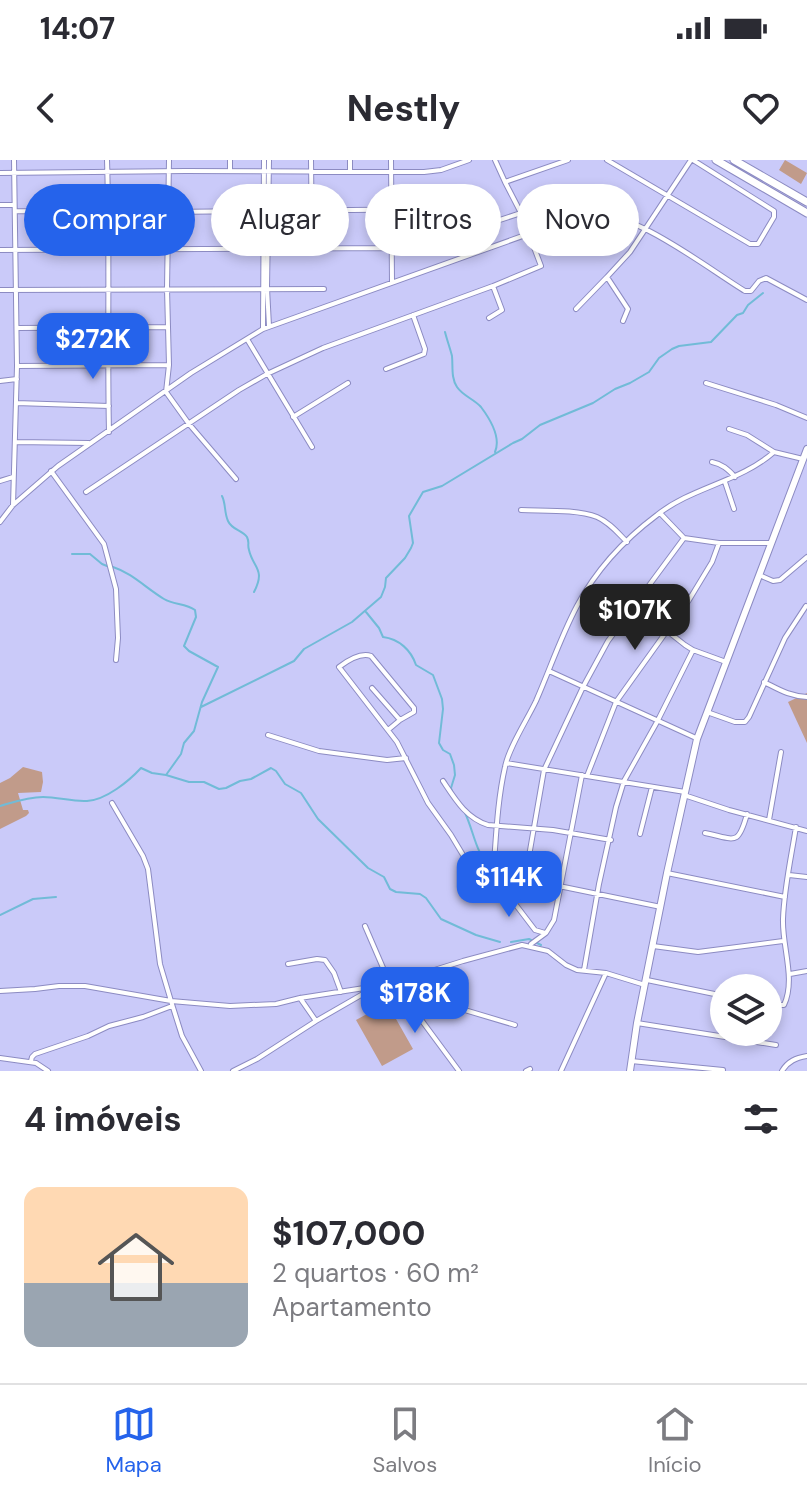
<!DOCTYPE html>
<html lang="pt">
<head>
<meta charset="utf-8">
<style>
  body { margin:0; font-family:"DM Sans",sans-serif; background:#f2f2f3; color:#2b2b33; height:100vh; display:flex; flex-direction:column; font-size:30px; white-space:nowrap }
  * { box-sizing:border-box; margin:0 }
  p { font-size:26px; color:#7c7c81 }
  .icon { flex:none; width:44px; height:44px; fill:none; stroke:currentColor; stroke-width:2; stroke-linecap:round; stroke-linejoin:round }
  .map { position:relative; height:911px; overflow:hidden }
  .side { display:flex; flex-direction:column; background:#fff; flex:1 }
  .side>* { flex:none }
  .guide { position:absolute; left:24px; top:24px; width:760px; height:72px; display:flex; gap:16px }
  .tools { position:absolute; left:710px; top:814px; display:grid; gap:16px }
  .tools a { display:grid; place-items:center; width:72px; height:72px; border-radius:50%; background:#fff; box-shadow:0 4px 12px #0003; font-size:40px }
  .price { position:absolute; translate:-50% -68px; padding:0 18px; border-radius:16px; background:#2563eb; color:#fff; font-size:26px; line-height:52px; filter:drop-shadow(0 2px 4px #0008) }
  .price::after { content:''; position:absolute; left:50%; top:48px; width:24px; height:18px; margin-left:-12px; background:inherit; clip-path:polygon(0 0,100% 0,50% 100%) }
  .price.selected { background:#222; color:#fff }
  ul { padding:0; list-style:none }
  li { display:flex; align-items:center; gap:24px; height:200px; padding:0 24px }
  li span { display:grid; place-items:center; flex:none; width:224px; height:160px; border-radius:16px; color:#555 }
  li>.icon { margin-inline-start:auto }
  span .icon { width:96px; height:96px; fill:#fffc; stroke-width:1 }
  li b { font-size:34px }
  h2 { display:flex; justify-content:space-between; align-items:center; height:96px; padding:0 24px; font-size:34px }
  .chip { padding:0 28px; border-radius:36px; background:#fff; box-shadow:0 4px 12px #0003; font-size:28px; line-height:72px }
  .chip.selected { background:#2563eb; color:#fff }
  .status { display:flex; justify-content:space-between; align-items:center; height:56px; padding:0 40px; background:#fff; direction:ltr }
  .status svg { height:22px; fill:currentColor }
  header { display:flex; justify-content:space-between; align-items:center; height:104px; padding:0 24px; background:#fff; font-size:36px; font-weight:700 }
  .menu { display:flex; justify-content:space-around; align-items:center; height:112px; border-top:2px solid #e1e1e2; background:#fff; font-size:22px; color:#7c7c81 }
  .menu a { display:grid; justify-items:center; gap:4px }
  .menu .selected { color:#2563eb }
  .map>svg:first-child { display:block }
  .green { fill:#c19b8a }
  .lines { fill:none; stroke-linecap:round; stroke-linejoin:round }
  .stream { stroke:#71bbd7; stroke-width:2 }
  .street-casing { stroke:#8c8bc2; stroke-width:6 }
  .secondary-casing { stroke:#8c8bc2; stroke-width:8 }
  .primary-casing { stroke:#8c8bc2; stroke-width:9 }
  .street { stroke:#fff; stroke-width:4 }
  .secondary { stroke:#fff; stroke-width:6 }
  .primary { stroke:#fff; stroke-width:7 }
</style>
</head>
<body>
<div class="status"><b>14:07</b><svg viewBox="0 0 49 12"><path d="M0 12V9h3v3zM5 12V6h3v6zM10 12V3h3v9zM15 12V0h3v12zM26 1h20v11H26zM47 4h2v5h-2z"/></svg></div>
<header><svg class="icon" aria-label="back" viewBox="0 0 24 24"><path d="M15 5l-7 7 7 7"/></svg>Nestly<svg class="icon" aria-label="heart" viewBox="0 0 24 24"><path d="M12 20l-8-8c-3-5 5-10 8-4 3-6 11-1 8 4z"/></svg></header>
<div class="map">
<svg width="807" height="911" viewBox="0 0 807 911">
  <rect width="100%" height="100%" fill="#cacaf9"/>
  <path class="green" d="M785 0 807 13 801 24 779 10Z
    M807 533V583L788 542Z
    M23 607 42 612 43 622 41 632 18 633 23 650H28L29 653 26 656 0 669V623L10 618Z
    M387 843 413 889 382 906 356 860Z"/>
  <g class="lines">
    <path class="stream" d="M445 172C447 180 450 188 452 196 453 207 451 218 457 227 463 236 474 239 481 247 490 259 501 278 495 292
      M222 336C226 344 224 352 228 361 232 370 242 370 247 377 250 384 247 383 249 390 253 408 266 409 254 432
      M72 394H90L102 404 107 406
      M366 452 379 468 383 477C399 479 411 490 416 505L433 515 442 539 443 549 439 583 443 590 450 594 454 605 455 615 451 628 453 634
      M201 547 294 501 304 489 352 462 381 437 385 427 386 418 405 398 411 388 413 383 409 356 423 332 442 326 513 283 522 279 540 265 593 243 615 229 630 223 649 212 659 198 672 189 679 186 711 182 737 155 743 153 748 145 763 133
      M166 615 189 622H204L219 629 226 628 240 621 251 619 271 608 276 611 285 624 301 633 318 659 368 708 384 717 390 729 396 732 420 734 426 738 441 759 476 775 500 782
      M0 646C14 642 28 637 43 637 58 637 73 642 87 641 106 640 129 621 141 608L152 613 166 615 181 594 184 583 194 571 202 542 218 507 189 491 184 486 196 457 195 450C186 443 174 445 164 439 147 429 132 413 113 407
      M465 653C473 669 476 694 489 705
      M0 755 33 739 56 737
      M511 782 529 779 541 785"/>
    <defs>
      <path id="street" d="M107 0C110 91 107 181 109 272
        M169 0 167 129 169 205 166 232 189 264 236 319
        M269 0 267 128 269 166
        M311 0 312 89
        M350 0V11
        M391 0 392 122
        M495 0 505 22
        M607 0 750 84H758L774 57V51L693 0
        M230 11V0
        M0 13 185 11 424 12 441 10 469 0
        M0 45H14
        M15 51 169 52 449 49
        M460 73 521 53
        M0 90 391 88
        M607 117 630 92 691 0
        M0 130 324 129
        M576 149 607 117 628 149 623 161
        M489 158 502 150 493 126
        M18 168 167 167
        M263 169 264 0
        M247 179 312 287
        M17 206 169 205
        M386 209 424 194 425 189 413 155
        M0 221 17 219
        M706 223 776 245 807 258
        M16 243 109 246
        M293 257 348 223
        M729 269 747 275 774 292 803 299
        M15 282 89 283
        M712 302C722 304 728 309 735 317
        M51 311 104 384 116 429 118 478 116 500
        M0 321 13 317
        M725 322 734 349
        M86 332 239 230 267 214 323 188 493 126 541 106 521 53 505 22 568 0
        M13 345 17 206 14 0
        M521 350C543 351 577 349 597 357 609 362 618 373 627 382
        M660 353 684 378 719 383H771
        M0 362 13 345 58 306 191 213 263 169 584 54C627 45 707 108 745 131H751L759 121 766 118 807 140
        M759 415 773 421 780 420 807 397
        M634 445 685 485 693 490 726 502
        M549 511 696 578
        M764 522C780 530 789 536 807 537
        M372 528 400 560 388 570
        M707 552 735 562H745L749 557 785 478 806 446
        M400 560 414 552V548L371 496C360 492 347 501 339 507L397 582 428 643 451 675 469 705 476 711 486 715 525 719 661 747
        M268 575 319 591 387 600 406 598
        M506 603 685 632
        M587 616 616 542 689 440 712 402 719 383
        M443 621C455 639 466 658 488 665L553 670 611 680
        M684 635 729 650 807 671
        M112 643 143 696 148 709 160 804 171 841 230 846 276 844 300 838 390 824 463 801 522 785 548 791 566 805 577 810 606 813 645 825
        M769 660 781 592
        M705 673C735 679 738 687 747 654
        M640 674 652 627
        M667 713 785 737
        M789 715 807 717
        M493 716C496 680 497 642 505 607 509 587 527 560 536 541 550 509 561 476 577 446 596 410 625 379 657 355 692 327 740 322 774 292
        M504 717 506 732 535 770 545 773
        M525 719 544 610 583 527 608 481 684 378
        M365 766 390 824
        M531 784 546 773 554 760 582 615
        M653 786 698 792 783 781
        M288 804 317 799 325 800 334 813 341 832
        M584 810 599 724 616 647 624 621 657 562 693 490
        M790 814 807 811
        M647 820 724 836
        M394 823 459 911
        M0 831 35 829 59 826H85L171 841 182 876 201 911
        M401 831 515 865
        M300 838 316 861
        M768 845H784C796 819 782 787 783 759 784 729 791 698 796 667
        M637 863 776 885
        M0 898 36 903 48 911
        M31 901 32 897 35 894 88 876 109 866 143 857 172 846
        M631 901 723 910
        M233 911 257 899 316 861 375 827
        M526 911 530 909
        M561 911 606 813
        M782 911C788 901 796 898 807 896"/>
      <path id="secondary" d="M630 911 637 863 667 713 697 579 807 289"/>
      <path id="primary" d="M716 0 807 53
        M734 0 807 42"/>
    </defs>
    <use href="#street" class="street-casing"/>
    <use href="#secondary" class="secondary-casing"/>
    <use href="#primary" class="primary-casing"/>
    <use href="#street" class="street"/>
    <use href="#secondary" class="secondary"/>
    <use href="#primary" class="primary"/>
  </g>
</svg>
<div class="tools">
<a><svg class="icon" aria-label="layers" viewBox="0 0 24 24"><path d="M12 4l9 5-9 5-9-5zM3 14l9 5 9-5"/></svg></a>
</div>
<b class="price" style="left:93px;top:221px">$272K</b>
<b class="price selected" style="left:635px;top:492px">$107K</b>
<b class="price" style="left:509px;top:759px">$114K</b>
<b class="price" style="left:415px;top:875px">$178K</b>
<div class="guide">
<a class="chip selected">Comprar</a>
<a class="chip">Alugar</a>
<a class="chip">Filtros</a>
<a class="chip">Novo</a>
</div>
</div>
<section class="side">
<h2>4 imóveis<svg class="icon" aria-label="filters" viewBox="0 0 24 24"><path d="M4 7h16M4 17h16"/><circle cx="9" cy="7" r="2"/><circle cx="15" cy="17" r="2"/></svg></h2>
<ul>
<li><span style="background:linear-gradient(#ffd9b3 60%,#9aa5b1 0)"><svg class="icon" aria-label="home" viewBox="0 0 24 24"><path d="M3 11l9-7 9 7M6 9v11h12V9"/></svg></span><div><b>$107,000</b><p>2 quartos · 60 m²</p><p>Apartamento</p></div></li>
</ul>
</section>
<nav class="menu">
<a class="selected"><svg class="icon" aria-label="map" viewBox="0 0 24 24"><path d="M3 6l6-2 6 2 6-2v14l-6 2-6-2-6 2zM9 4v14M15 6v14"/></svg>Mapa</a>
<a><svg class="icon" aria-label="saved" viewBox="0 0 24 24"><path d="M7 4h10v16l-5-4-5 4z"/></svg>Salvos</a>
<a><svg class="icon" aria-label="home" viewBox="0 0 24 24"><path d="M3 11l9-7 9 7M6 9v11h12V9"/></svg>Início</a>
</nav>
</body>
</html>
